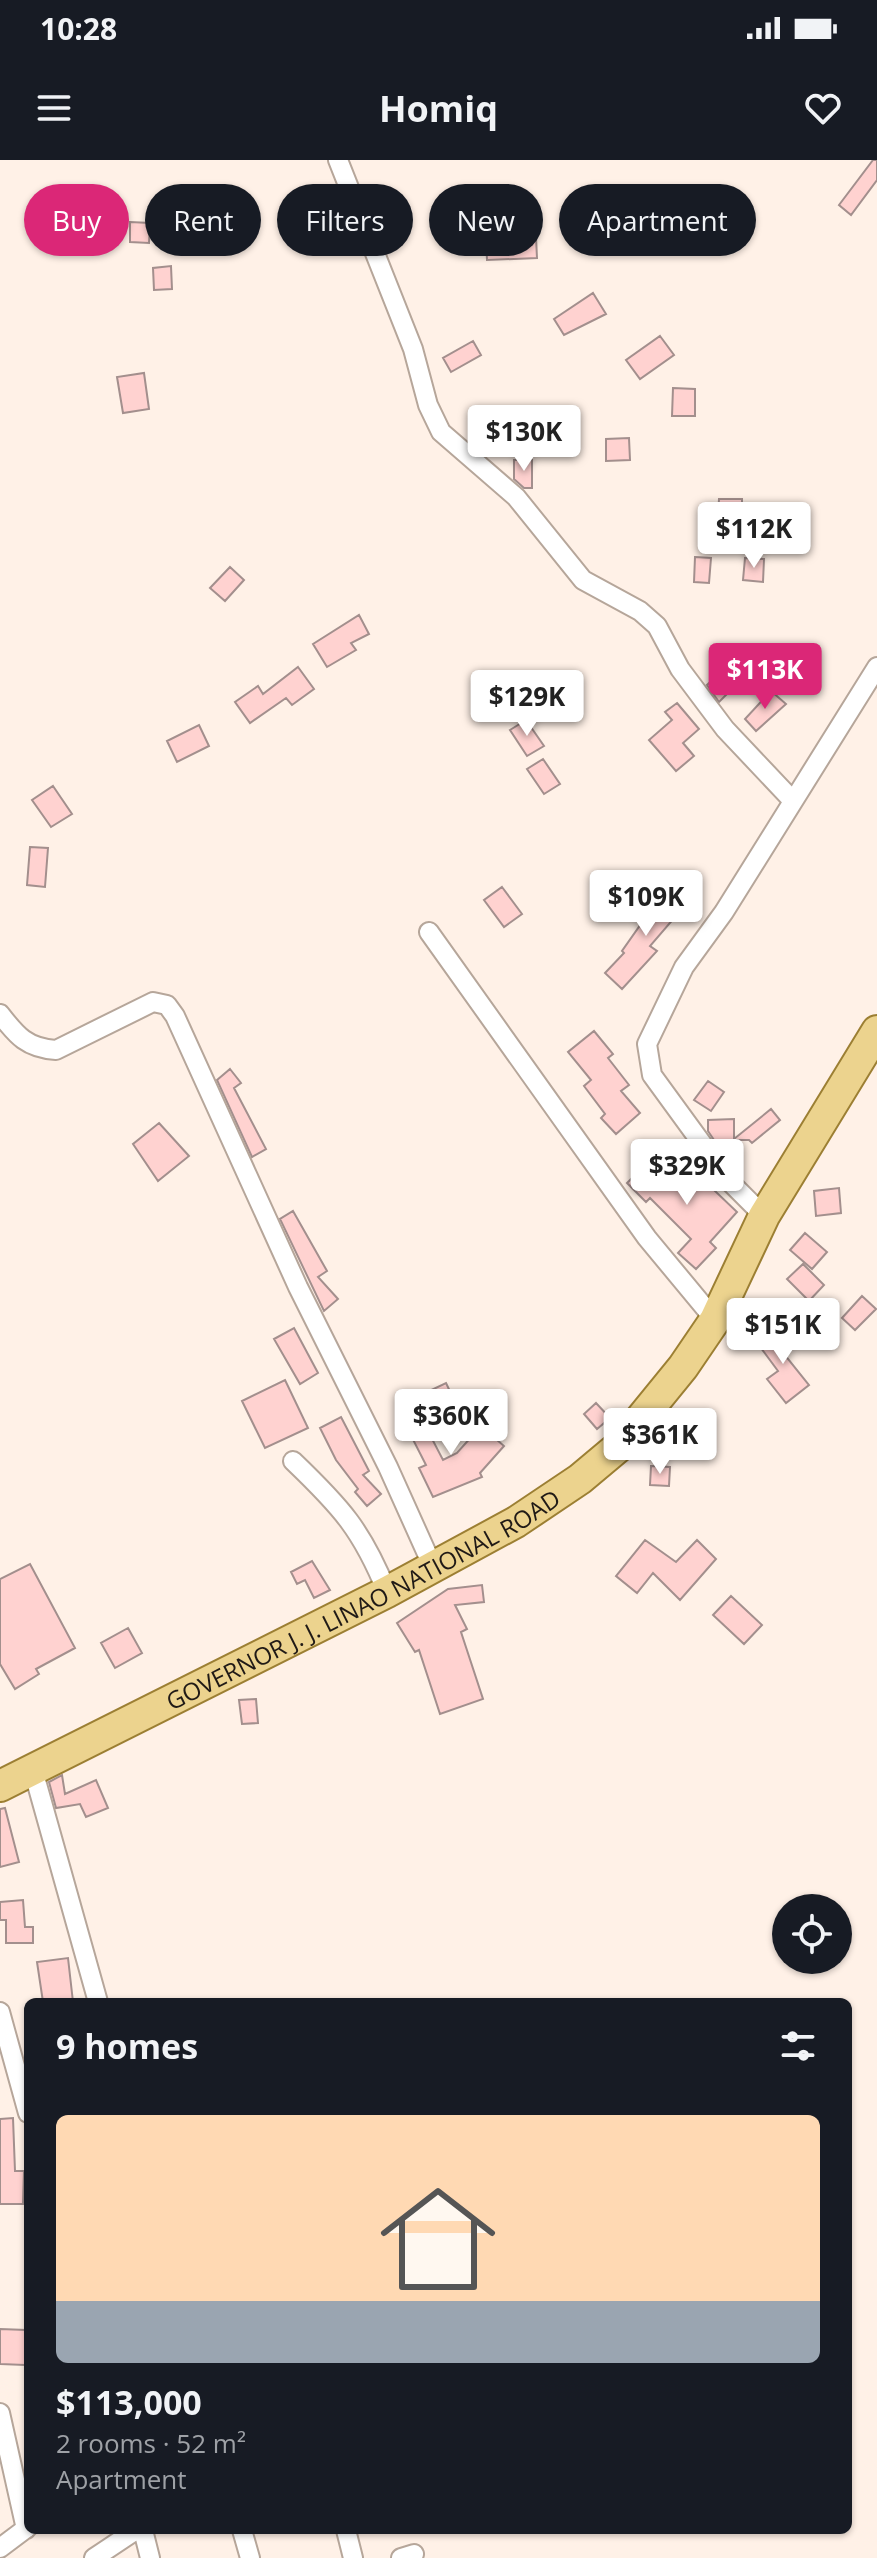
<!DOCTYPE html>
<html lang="en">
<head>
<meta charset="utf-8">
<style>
  body { margin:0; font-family:"Open Sans",sans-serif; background:#20242c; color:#f1f3f6; height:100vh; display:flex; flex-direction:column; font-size:30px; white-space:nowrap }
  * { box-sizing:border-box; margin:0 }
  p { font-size:26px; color:#9ea1a6 }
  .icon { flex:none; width:44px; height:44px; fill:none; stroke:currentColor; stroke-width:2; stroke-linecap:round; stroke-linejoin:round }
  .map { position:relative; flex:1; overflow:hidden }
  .side { position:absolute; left:24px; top:1838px; width:828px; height:536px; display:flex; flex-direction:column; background:#171b24; border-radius:12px; box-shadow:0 2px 6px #0004 }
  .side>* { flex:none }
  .guide { position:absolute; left:24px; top:24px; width:830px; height:72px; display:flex; gap:16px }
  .fabs { position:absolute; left:772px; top:1734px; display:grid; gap:16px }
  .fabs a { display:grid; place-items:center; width:80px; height:80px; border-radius:50%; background:#171b24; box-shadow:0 2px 6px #0004; font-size:40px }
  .price { position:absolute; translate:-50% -68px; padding:0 18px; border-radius:8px; background:#fff; color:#222; font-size:26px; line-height:52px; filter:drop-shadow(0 2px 4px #0008) }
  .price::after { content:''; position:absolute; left:50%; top:48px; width:24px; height:18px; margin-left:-12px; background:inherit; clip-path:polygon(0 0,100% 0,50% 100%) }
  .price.current { background:#db2777; color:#fff }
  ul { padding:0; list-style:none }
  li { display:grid; align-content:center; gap:16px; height:424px; padding:0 32px }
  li+li { border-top:2px solid #363941 }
  li span { display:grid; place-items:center; height:248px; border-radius:12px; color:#555 }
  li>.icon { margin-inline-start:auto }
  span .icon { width:144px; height:144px; fill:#fffc; stroke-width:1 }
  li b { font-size:34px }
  h2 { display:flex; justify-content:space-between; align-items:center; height:96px; padding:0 32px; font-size:34px }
  .chip { padding:0 28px; border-radius:36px; background:#171b24; box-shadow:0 2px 6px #0004; font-size:28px; line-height:72px }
  .chip.current { background:#db2777; color:#fff }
  .status { display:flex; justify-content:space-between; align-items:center; height:56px; padding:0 40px; background:#171b24; direction:ltr }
  .status svg { height:22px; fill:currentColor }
  header { display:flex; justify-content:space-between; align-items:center; height:104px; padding:0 32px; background:#171b24; font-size:36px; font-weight:700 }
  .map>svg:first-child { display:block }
  .building { fill:#ffd2d0; stroke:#a38f8d; stroke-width:2 }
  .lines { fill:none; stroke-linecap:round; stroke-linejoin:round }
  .minor-casing { stroke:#b6a69a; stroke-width:22 }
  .primary-casing { stroke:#9c7f33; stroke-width:34 }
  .minor { stroke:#fff; stroke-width:18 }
  .primary { stroke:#ecd38e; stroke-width:30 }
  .labels { text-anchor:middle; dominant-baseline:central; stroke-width:7; stroke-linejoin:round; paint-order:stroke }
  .street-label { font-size:24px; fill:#201a16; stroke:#fff }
</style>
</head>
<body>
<div class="status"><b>10:28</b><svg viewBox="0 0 49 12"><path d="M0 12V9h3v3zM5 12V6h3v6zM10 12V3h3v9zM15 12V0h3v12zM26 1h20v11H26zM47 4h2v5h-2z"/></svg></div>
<header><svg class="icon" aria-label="menu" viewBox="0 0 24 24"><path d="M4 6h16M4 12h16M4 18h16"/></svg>Homiq<svg class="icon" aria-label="heart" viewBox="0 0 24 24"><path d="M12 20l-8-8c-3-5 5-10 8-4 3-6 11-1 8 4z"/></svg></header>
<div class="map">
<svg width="877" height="2398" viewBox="0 0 877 2398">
  <rect width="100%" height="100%" fill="#fff1e7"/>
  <path class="building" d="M873 0H877V20L851 55 839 45Z
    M313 59H331V85H314Z
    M130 62 150 63 149 83 130 82Z
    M536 77 537 98 487 100 486 79Z
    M171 106 172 129 154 130 153 108Z
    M593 133 606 154 564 175 554 159Z
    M660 176 674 195 640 219 626 200Z
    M473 181 481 195 451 212 443 198Z
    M144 213 149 249 123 253 117 217Z
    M673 228 695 229V256H672Z
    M629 278 630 300 606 301V279Z
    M514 300H532V328H524L514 319Z
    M719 339H742V357L718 356Z
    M695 397 711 398 709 423 694 422Z
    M745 398 764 399 763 422 743 420Z
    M230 407 244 420 225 441 210 428Z
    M359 455 369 474 351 483 356 490 327 507 313 484Z
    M745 490 762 507 747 522 743 518 719 542 707 525Z
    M298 507 314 529 292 545 286 538 250 563 235 542 258 526 263 534Z
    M507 512 525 541 508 551 491 521Z
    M771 531 786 544 756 571 745 559Z
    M677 543 699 569 683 583 694 596 676 611 649 580 672 560 665 552Z
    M526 560 544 586 527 596 510 570Z
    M199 565 209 586 177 602 167 581Z
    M543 599 560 624 544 634 527 609Z
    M53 626 72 654 51 667 32 640Z
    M30 687 48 688 45 727 27 725Z
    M502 727 522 754 504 767 484 740Z
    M667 727 688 742 650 786 657 791 622 829 605 813 624 793 622 791Z
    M594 871 613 894 608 898 629 925 621 931 640 953 616 974 601 958 605 954 584 926 591 920 568 892Z
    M230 909 241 923 234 928 266 989 252 997 217 920Z
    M708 921 724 932 711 951 694 940Z
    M771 949 780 960 752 983 749 980H714L708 971V960L734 959V979Z
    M159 963 189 996 158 1021 133 984Z
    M663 998 685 1017 692 1009 737 1052 710 1082 716 1088 696 1109 678 1093 691 1079 650 1038 646 1042 627 1023 637 1013 644 1019Z
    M839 1028 841 1053 816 1056 814 1031Z
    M293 1051 327 1111 318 1117 338 1139 324 1151 280 1059Z
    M805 1073 827 1092 812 1109 790 1090Z
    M803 1104 824 1125 809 1141 787 1119Z
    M862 1136 876 1149 855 1170 842 1158Z
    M815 1144 829 1157 816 1171 802 1158Z
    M294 1168 318 1213 300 1224 274 1179Z
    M779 1168 794 1187 784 1194 809 1225 786 1243 767 1219 778 1211 758 1184Z
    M285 1220 308 1268 265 1288 242 1241Z
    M446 1223 455 1242 434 1252 425 1233Z
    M596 1243 610 1258 597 1269 584 1254Z
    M416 1248 443 1300 457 1293 481 1266 504 1286 480 1313 482 1317 433 1337 419 1308 426 1305 401 1256Z
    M341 1257 369 1311 363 1315 381 1334 367 1346 355 1332 358 1329 336 1300 320 1268Z
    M651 1306 670 1307 669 1326 650 1325Z
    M645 1380 676 1402 697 1380 716 1399 680 1440 653 1413 637 1433 616 1416Z
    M312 1401 330 1430 314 1438 305 1420 297 1424 291 1412Z
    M30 1404 75 1488 36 1509 39 1514 15 1529 0 1504V1419Z
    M482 1425 484 1442 455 1445 467 1469 461 1472 483 1539 440 1554 419 1490 415 1492 397 1463 448 1429Z
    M731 1436 762 1465 744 1484 713 1455Z
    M128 1468 142 1493 115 1508 101 1483Z
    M256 1539 258 1563 242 1564 239 1540Z
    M62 1615 65 1634 96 1620 108 1648 86 1657 80 1644 56 1648 49 1622Z
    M5 1648 19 1702 0 1707V1649Z
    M23 1740 25 1767H33V1783H6V1760H0V1742Z
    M68 1798 73 1842H43L37 1802Z
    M13 1958 15 2011H24L23 2044H0V1959Z
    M0 2169 26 2170 25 2205 0 2204Z"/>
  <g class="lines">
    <defs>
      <path id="minor" d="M338 0 413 189 428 245 441 272 516 337 583 420 640 451 657 466 680 509 725 569 793 641
        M429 772 647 1078 715 1160
        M0 854C17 876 27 888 56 890L153 842 167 845 175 856 298 1127 388 1307 433 1407
        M764 1056 730 1022 652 915 647 884 684 807 724 752 877 507
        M293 1301C341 1347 362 1370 387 1432
        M33 1610 98 1842
        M0 1852 28 1953
        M0 2253 26 2369
        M143 2370 150 2398
        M242 2370 250 2398
        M346 2370 353 2398
        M0 2388 28 2367
        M94 2398 136 2370
        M401 2398 414 2394"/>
      <g id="primary">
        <path id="s1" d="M0 1626 387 1432 516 1362 580 1319 617 1288 683 1207 715 1160 764 1056 877 871"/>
      </g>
    </defs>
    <use href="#minor" class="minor-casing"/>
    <use href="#primary" class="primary-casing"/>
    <use href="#minor" class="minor"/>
    <use href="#primary" class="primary"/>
  </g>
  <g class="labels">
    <g class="street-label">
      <text stroke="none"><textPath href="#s1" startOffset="408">GOVERNOR J. J. LINAO NATIONAL ROAD</textPath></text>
    </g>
  </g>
</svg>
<div class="fabs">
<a><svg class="icon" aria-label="locate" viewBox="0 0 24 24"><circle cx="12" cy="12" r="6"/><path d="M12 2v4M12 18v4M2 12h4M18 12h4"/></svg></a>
</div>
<b class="price" style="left:524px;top:313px">$130K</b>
<b class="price" style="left:754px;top:410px">$112K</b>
<b class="price current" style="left:765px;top:551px">$113K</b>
<b class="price" style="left:527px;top:578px">$129K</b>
<b class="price" style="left:646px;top:778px">$109K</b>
<b class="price" style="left:687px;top:1047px">$329K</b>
<b class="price" style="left:783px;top:1206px">$151K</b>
<b class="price" style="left:451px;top:1297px">$360K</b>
<b class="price" style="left:660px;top:1316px">$361K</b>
<div class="guide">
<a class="chip current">Buy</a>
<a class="chip">Rent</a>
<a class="chip">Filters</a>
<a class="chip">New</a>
<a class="chip">Apartment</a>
</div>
<section class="side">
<h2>9 homes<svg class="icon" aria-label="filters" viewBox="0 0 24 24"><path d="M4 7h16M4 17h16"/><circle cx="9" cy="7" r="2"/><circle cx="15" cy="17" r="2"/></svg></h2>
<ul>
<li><span style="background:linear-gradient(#ffd9b3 75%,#9aa5b1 0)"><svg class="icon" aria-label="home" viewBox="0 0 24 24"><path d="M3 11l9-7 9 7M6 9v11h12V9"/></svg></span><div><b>$113,000</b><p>2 rooms · 52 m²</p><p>Apartment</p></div></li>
</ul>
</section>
</div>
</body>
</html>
